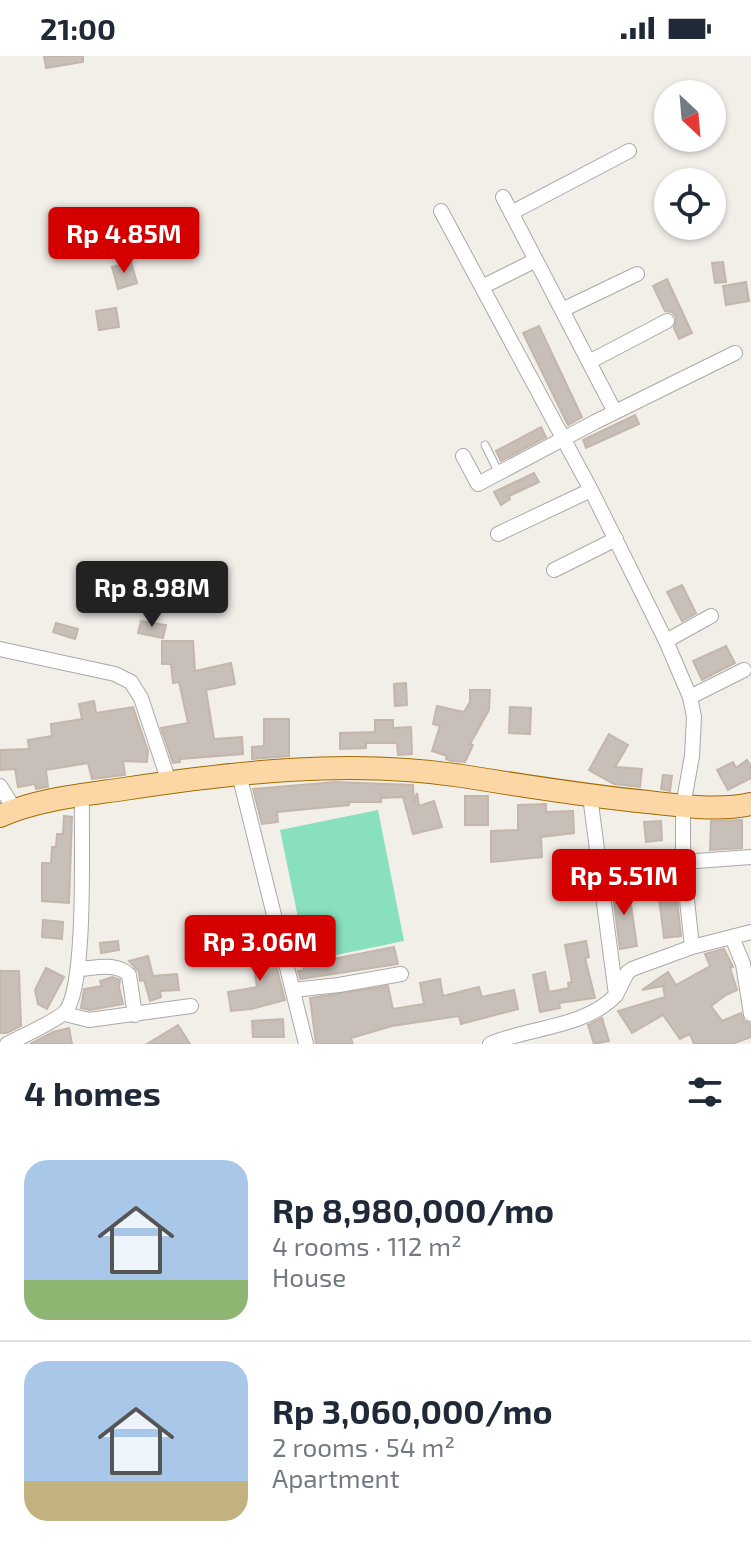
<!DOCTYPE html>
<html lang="en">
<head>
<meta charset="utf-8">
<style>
  body { margin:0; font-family:"Exo 2",sans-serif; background:#f2f2f3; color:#1f2937; height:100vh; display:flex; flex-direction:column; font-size:30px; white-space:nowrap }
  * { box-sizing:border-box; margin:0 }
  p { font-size:26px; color:#747a83 }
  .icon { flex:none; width:44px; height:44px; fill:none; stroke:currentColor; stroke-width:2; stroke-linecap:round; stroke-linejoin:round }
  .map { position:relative; height:988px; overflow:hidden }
  .drawer { display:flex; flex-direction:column; background:#fff; flex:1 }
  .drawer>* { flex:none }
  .needle { width:52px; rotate:154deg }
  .tools { position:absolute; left:654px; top:24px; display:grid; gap:16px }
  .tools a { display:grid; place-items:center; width:72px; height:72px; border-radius:50%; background:#fff; box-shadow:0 2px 6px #0004; font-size:40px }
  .price { position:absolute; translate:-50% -68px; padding:0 18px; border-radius:8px; background:#d40000; color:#fff; font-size:26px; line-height:52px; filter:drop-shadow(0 2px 4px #0008) }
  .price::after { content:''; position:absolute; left:50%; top:48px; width:24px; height:18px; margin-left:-12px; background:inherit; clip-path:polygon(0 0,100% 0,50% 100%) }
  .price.on { background:#222; color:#fff }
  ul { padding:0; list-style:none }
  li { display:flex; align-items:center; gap:24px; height:200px; padding:0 24px }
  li+li { border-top:2px solid #e0e1e3 }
  li span { display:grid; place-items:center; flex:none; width:224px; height:160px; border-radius:24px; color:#555 }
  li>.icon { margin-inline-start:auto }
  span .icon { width:96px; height:96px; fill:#fffc; stroke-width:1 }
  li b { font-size:34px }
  h2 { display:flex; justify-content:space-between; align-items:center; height:96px; padding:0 24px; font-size:34px }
  .status { display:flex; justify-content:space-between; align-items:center; height:56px; padding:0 40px; background:#fff; direction:ltr }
  .status svg { height:22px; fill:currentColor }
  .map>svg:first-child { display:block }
  .pitch { fill:#88e0be }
  .building { fill:#c7bfb8; stroke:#c4b6ab; stroke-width:2 }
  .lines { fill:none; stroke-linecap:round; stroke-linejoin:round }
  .lane-casing { stroke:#a9a9a9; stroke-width:9 }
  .street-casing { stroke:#a9a9a9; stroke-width:16 }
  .primary-casing { stroke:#a06b00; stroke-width:24 }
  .lane { stroke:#fff; stroke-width:7 }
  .street { stroke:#fff; stroke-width:14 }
  .primary { stroke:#fcd6a4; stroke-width:22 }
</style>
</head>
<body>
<div class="status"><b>21:00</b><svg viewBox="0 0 49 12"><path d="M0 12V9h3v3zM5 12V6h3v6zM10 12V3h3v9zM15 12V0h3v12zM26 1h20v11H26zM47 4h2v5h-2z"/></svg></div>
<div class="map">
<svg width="751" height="988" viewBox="0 0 751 988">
  <rect width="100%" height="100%" fill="#f2efe9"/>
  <path class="pitch" d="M378 754 404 885 307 905 280 774Z"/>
  <path class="building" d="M44 0H83V6L46 12Z
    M131 206 137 227 118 233 112 211Z
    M723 206 726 226 715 227 712 207Z
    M667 223 692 277 679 283 674 272 676 261 672 256 665 255 653 230Z
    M746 226 749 245 726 249 723 230Z
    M116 252 119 271 99 274 96 255Z
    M539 270 582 361 568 369 523 277Z
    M635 359 639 368 586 392 583 384Z
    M541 371 546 381 501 405 496 395Z
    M534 417 539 426 509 440 510 443 501 449 494 436Z
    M682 529 696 557 682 565 667 536Z
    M141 565 166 569 163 582 138 577Z
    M56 567 78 573 75 583 53 576Z
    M162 585H193L195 615 231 607 235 628 206 634 214 683 242 681 243 698 180 703V706L173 707 161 672 188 667 179 626 173 627 171 608H162Z
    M726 590 735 607 702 624 693 605Z
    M406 627 407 649 395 650 394 628Z
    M470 634H490L489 654 470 688 473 689 465 706 451 705 446 703 447 700 432 695 440 670 433 668 437 650 464 656 470 646Z
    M94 645 96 657 133 651 148 695 147 706 123 705 125 719 92 723 88 707 46 714 48 731 36 733 35 728 18 731 15 713 0 714V694L29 693 28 684 52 680 51 668 82 663 79 648Z
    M510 651 531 652 530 678 509 677Z
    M264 663H289V700L252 703V691L264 690Z
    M375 664H393V672L411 671 412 698 398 699 397 687H366V692L340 693V677L375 676Z
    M609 678 628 689 615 711 642 713 640 731 614 728 589 714Z
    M747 704 751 710V722L728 734 717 714 733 706 736 712Z
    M663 719 672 720 670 735 661 733Z
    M335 726 413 729 414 746 417 737 419 750 434 745 442 771 413 778 403 741 381 742V746H349V749L277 756 278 766 262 768 253 733Z
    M465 740H488V769H465Z
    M546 748V756L573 755 574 777 541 781 542 801 491 806V775L518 774V749Z
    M64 760 72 761 69 847 42 845V807H51L52 791H56L57 778H63Z
    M742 764V792L710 794 711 765Z
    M661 765 662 784 646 786 644 766Z
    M674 816 681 880 664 882 656 818Z
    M628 829 637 890 620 893 612 831Z
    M43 864 63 866 62 883 42 881Z
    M118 885 119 894 101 897 100 887Z
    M586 885 589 901 585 902 595 942 559 947 560 952 540 956 533 919 545 916 549 936 569 932 568 927 572 926 565 889Z
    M270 886 285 944 251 953 231 955 228 936 257 931 251 891Z
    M394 891 398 908 300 923 298 915 304 914 303 909Z
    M724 893 733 911 730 912 737 934 726 939 711 950 722 965 741 957 744 965 751 968V981L732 988H694L690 978 680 983 663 959 632 977 618 955 665 941 663 930 642 934 668 916 676 929 710 910 705 898Z
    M148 900 153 920 177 918 179 934 160 935 161 941 150 945 144 924 140 925 139 916 129 905Z
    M46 912 64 921 47 953 38 948 35 934Z
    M0 915H19L21 970 7 977H0Z
    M112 921 120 924 119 931 123 948 90 954 81 952 84 933 102 930 100 925Z
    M440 923 443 940 479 931 482 941 514 934 518 953 461 968 459 960 392 970 351 982 353 988H316L310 942 388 930 393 953 424 948 420 927Z
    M602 962 609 985 594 988 588 969Z
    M283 963 284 981H253L252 965Z
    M178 969 190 988H147Z
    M69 972 72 988H30L53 976Z"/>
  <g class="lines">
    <defs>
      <path id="lane" d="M485 389 499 417"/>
      <path id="street" d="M503 141 615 356
        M441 155 591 434 666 585 690 641 694 661 692 700 683 750V806L692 891 632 913 627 917 616 939
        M511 157 629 95
        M482 231 536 204
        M562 254 637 218
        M589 306 667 265
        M463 400 478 428 595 366 735 297
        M498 478 591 434
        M554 514 616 483
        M666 585 711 560
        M0 593 115 618 131 626 141 642 169 726
        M690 641 744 614
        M239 718 306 988
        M0 730 15 754
        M683 806 751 801
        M732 881 743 908 751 958
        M692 891 751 876
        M79 913C96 912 117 906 129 919L135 959
        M293 934 339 929 401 918
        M65 958 89 964 191 950
        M7 988C19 982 60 963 66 955 87 927 81 780 82 739
        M490 988C529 971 585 972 616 939L590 740"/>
      <path id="primary" d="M0 760C38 743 83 739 124 733 236 716 349 703 462 720 524 730 586 740 648 746 681 750 719 755 751 748"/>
    </defs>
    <use href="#lane" class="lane-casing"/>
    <use href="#street" class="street-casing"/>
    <use href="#primary" class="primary-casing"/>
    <use href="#lane" class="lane"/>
    <use href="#street" class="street"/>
    <use href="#primary" class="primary"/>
  </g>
</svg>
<div class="tools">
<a><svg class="needle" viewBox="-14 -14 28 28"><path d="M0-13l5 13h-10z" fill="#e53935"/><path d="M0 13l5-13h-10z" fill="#747a83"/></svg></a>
<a><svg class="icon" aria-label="locate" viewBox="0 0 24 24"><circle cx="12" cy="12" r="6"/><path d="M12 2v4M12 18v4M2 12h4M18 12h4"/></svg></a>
</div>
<b class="price" style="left:124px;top:219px">Rp 4.85M</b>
<b class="price on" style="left:152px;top:573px">Rp 8.98M</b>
<b class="price" style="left:624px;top:861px">Rp 5.51M</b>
<b class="price" style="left:260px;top:927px">Rp 3.06M</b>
</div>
<section class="drawer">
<h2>4 homes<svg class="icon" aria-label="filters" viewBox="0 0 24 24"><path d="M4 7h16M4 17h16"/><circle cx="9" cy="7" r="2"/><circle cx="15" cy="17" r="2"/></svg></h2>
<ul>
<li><span style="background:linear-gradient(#a9c7e8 75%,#8fb573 0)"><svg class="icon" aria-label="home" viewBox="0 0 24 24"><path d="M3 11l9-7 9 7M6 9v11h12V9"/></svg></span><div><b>Rp 8,980,000/mo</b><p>4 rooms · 112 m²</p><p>House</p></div></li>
<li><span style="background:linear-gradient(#a9c7e8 75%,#c2b280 0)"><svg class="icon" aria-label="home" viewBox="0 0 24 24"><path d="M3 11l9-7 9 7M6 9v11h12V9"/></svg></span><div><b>Rp 3,060,000/mo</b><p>2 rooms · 54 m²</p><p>Apartment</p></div></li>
</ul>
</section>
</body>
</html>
